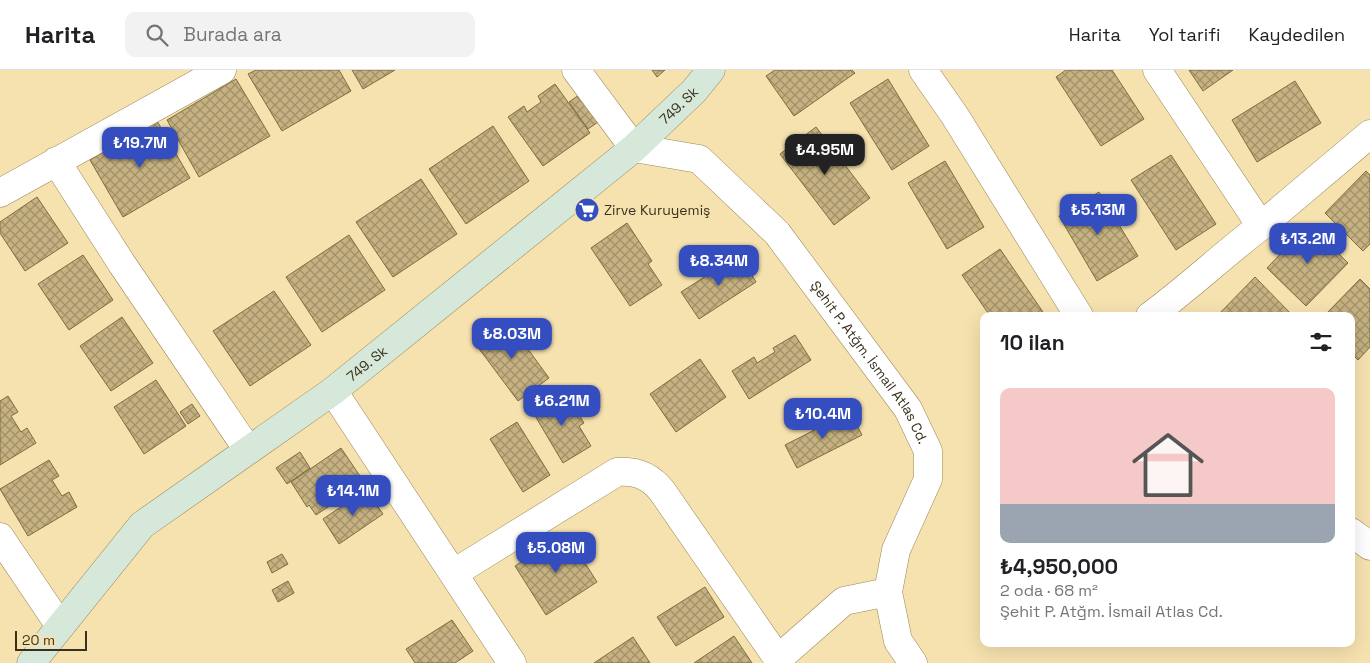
<!DOCTYPE html>
<html lang="tr">
<head>
<meta charset="utf-8">
<style>
  body { margin:0; font-family:"Space Grotesk",sans-serif; background:#f2f2f2; color:#202124; height:100vh; display:flex; flex-direction:column; font-size:19px; white-space:nowrap }
  * { box-sizing:border-box; margin:0 }
  p { font-size:16px; color:#757577 }
  .icon { flex:none; width:28px; height:28px; fill:none; stroke:currentColor; stroke-width:2; stroke-linecap:round; stroke-linejoin:round }
  .map { position:relative; flex:1; overflow:hidden }
  .drawer { position:absolute; left:980px; top:242px; width:375px; height:335px; display:flex; flex-direction:column; background:#fff; border-radius:10px; box-shadow:0 5px 20px #0002 }
  .drawer>* { flex:none }
  .scale { position:absolute; left:15px; bottom:12px; width:72px; box-sizing:border-box; padding-left:5px; border:2px solid #39311d; border-top:0; font-size:14px; line-height:18px; white-space:nowrap; color:#39311d; -webkit-text-stroke:4px #f6e2af; paint-order:stroke }
  .price { position:absolute; translate:-50% -42px; padding:0 11px; border-radius:10px; background:#344ebf; color:#fff; font-size:16px; line-height:32px; filter:drop-shadow(0 1px 2px #0008) }
  .price::after { content:''; position:absolute; left:50%; top:30px; width:15px; height:11px; margin-left:-8px; background:inherit; clip-path:polygon(0 0,100% 0,50% 100%) }
  .price.selected { background:#222; color:#fff }
  ul { padding:0; list-style:none }
  li { display:grid; align-content:center; gap:10px; height:265px; padding:0 20px }
  li span { display:grid; place-items:center; height:155px; border-radius:10px; color:#555 }
  li>.icon { margin-inline-start:auto }
  span .icon { width:90px; height:90px; fill:#fffc; stroke-width:1 }
  li b { font-size:21px }
  h2 { display:flex; justify-content:space-between; align-items:center; height:60px; padding:0 20px; font-size:21px }
  header { display:flex; align-items:center; gap:30px; box-sizing:border-box; height:70px; padding:0 25px; background:#fff; border-bottom:1px solid #e0e0e0 }
  header strong { font-size:24px }
  nav { display:flex; gap:28px; margin-inline-start:auto; font-size:18px }
  .search { width:350px; height:45px; background:#f2f2f2; display:flex; align-items:center; gap:12px; box-sizing:border-box; padding:0 18px; border-radius:10px; color:#757577; font-size:19px }
  .map>svg:first-child { display:block }
  .building { fill:url(#building-cross-hatch); stroke:#7f6d3e }
  .lines { fill:none; stroke-linecap:round; stroke-linejoin:round }
  .street-casing { stroke:#9a8758; stroke-width:29 }
  .secondary-casing { stroke:#9a8758; stroke-width:29 }
  .street { stroke:#fff; stroke-width:28 }
  .secondary { stroke:#d5e8d9; stroke-width:28 }
  .labels { text-anchor:middle; dominant-baseline:central; stroke-width:5; stroke-linejoin:round; paint-order:stroke }
  .street-label { font-size:14px; fill:#39311d; stroke:#f6e2af }
  .poi-label { font-size:14px; fill:#39311d; stroke:#f6e2af; text-anchor:start }
</style>
</head>
<body>
<header>
<strong>Harita</strong>
<div class="search"><svg class="icon" aria-label="search" viewBox="0 0 24 24"><circle cx="10" cy="10" r="6"/><path d="M15 15l6 6"/></svg>Burada ara</div>
<nav><a>Harita</a><a>Yol tarifi</a><a>Kaydedilen</a></nav>
</header>
<div class="map">
<svg width="1370" height="593" viewBox="0 0 1370 593">
  <defs>
    <pattern id="building-cross-hatch" width="8" height="8" patternUnits="userSpaceOnUse" patternTransform="scale(1.25)"><rect width="8" height="8" fill="#c5b181"/><path d="M0 0l8 8M0 8l8-8" fill="none" stroke="#a19169"/></pattern>
  </defs>
  <rect width="100%" height="100%" fill="#f6e2af"/>
  <path class="building" d="M256 0H339L351 21 282 61 248 4Z
    M352 0H395L363 19Z
    M652 0H665L657 7Z
    M775 0H852L855 3 794 46 766 6Z
    M1066 0H1112L1144 49 1101 76 1056 7Z
    M1189 0H1233L1203 21Z
    M236 9 270 66 199 107 167 50Z
    M888 9 929 76 892 100 850 33Z
    M1295 11 1321 53 1257 92 1232 50Z
    M555 14 590 63 543 96 508 47 524 36 527 42 541 32 538 26Z
    M579 25 598 52 588 59 569 32Z
    M157 51 190 108 123 147 90 90Z
    M493 56 529 111 466 154 429 99Z
    M816 57 870 128 834 155 780 84Z
    M1171 85 1216 154 1176 180 1131 110Z
    M945 91 984 157 947 179 908 113Z
    M1366 101 1370 105V174L1363 181 1325 143Z
    M421 109 457 164 393 207 356 152Z
    M1099 122 1138 186 1097 211 1059 146Z
    M37 127 68 173 25 201 0 163V152Z
    M627 153 652 191 648 194 662 215 630 236 591 178Z
    M1309 154 1348 193 1306 236 1267 198Z
    M349 165 385 220 322 262 286 207Z
    M1000 179 1045 245 1043 246H990L962 205Z
    M83 185 113 230 69 260 38 214Z
    M739 185 756 212 699 249 681 222Z
    M1255 207 1293 246H1217Z
    M1360 209 1370 219V277L1358 290 1351 283V246H1324Z
    M274 221 311 275 250 316 213 261Z
    M122 247 153 293 111 321 80 276Z
    M506 249 549 308 518 331 474 272Z
    M795 265 811 290 749 329 732 301 754 287 757 293 775 282 773 278Z
    M700 289 726 327 676 362 650 324Z
    M156 310 186 356 144 384 114 337Z
    M558 322 570 341 575 338 584 353 579 356 591 376 563 393 531 339Z
    M8 326 18 342 11 346 21 362 27 358 36 373 0 395V331Z
    M192 334 200 346 188 354 180 342Z
    M850 342 862 365 797 398 785 375Z
    M517 352 550 405 523 422 490 369Z
    M341 378 360 406 338 420 343 427 316 445 309 435 307 437 291 412Z
    M300 382 310 398 287 414 276 398Z
    M49 390 59 406 52 410 62 426 69 422 77 437 28 466 0 419Z
    M366 420 383 444 339 474 323 449Z
    M566 463 597 512 546 545 515 496Z
    M282 484 288 494 272 503 267 492Z
    M288 511 294 523 278 532 272 520Z
    M705 517 724 547 676 576 657 547Z
    M452 550 473 581 455 593H415L406 579Z
    M734 566 752 593H694Z
    M633 567 650 593H594Z"/>
  <g class="lines">
    <defs>
      <g id="street">
        <path id="s1" d="M576 0 634 78 699 89 777 163 908 339 928 381V409L896 480 888 522 898 571 913 593"/>
        <path d="M923 0 955 46 1079 246"/>
        <path d="M56 91 122 194 248 380"/>
        <path d="M0 123 222 0"/>
        <path d="M1261 156 1370 64"/>
        <path d="M1150 246C1188 218 1223 185 1261 156L1157 0"/>
        <path d="M333 321 512 593"/>
        <path d="M1351 462 1370 476"/>
        <path d="M0 467 60 556"/>
        <path d="M454 503 617 402C636 400 650 406 662 421L778 589 844 531 888 522"/>
      </g>
      <g id="secondary">
        <path id="s2" d="M31 593 142 455 333 321 634 78 694 21 711 0"/>
      </g>
    </defs>
    <use href="#street" class="street-casing"/>
    <use href="#secondary" class="secondary-casing"/>
    <use href="#street" class="street"/>
    <use href="#secondary" class="secondary"/>
  </g>
  <defs>
    <symbol id="supermarket-disc" viewBox="-11 -11 22 22"><circle r="9.5" fill="#344ebf" stroke="#f6e2af"/><path d="M-6-5.5h2.5l.6 2H6L4.5 2H-2.5L-4.4-4H-6ZM-1.5 3.2a1.3 1.3 0 1 0 .1 0ZM3 3.2a1.3 1.3 0 1 0 .1 0Z" fill="#fff"/></symbol>
  </defs>
  <g fill-rule="evenodd">
    <use href="#supermarket-disc" x="573" y="126" width="28" height="28"/>
  </g>
  <g class="labels">
    <g class="street-label">
      <text stroke="none"><textPath href="#s2" startOffset="859">749. Sk</textPath></text>
      <text stroke="none"><textPath href="#s1" startOffset="430">Şehit P. Atğm. İsmail Atlas Cd.</textPath></text>
      <text stroke="none"><textPath href="#s2" startOffset="454">749. Sk</textPath></text>
    </g>
    <g class="poi-label">
      <text x="604" y="140">Zirve Kuruyemiş</text>
    </g>
  </g>
</svg>
<div class="scale">20 m</div>
<b class="price" style="left:140px;top:99px">₺19.7M</b>
<b class="price selected" style="left:825px;top:106px">₺4.95M</b>
<b class="price" style="left:1098px;top:166px">₺5.13M</b>
<b class="price" style="left:1308px;top:195px">₺13.2M</b>
<b class="price" style="left:719px;top:217px">₺8.34M</b>
<b class="price" style="left:512px;top:290px">₺8.03M</b>
<b class="price" style="left:562px;top:357px">₺6.21M</b>
<b class="price" style="left:823px;top:370px">₺10.4M</b>
<b class="price" style="left:353px;top:447px">₺14.1M</b>
<b class="price" style="left:556px;top:504px">₺5.08M</b>
<section class="drawer">
<h2>10 ilan<svg class="icon" aria-label="filters" viewBox="0 0 24 24"><path d="M4 7h16M4 17h16"/><circle cx="9" cy="7" r="2"/><circle cx="15" cy="17" r="2"/></svg></h2>
<ul>
<li><span style="background:linear-gradient(#f6c9c9 75%,#9aa5b1 0)"><svg class="icon" aria-label="home" viewBox="0 0 24 24"><path d="M3 11l9-7 9 7M6 9v11h12V9"/></svg></span><div><b>₺4,950,000</b><p>2 oda · 68 m²</p><p>Şehit P. Atğm. İsmail Atlas Cd.</p></div></li>
</ul>
</section>
</div>
</body>
</html>
